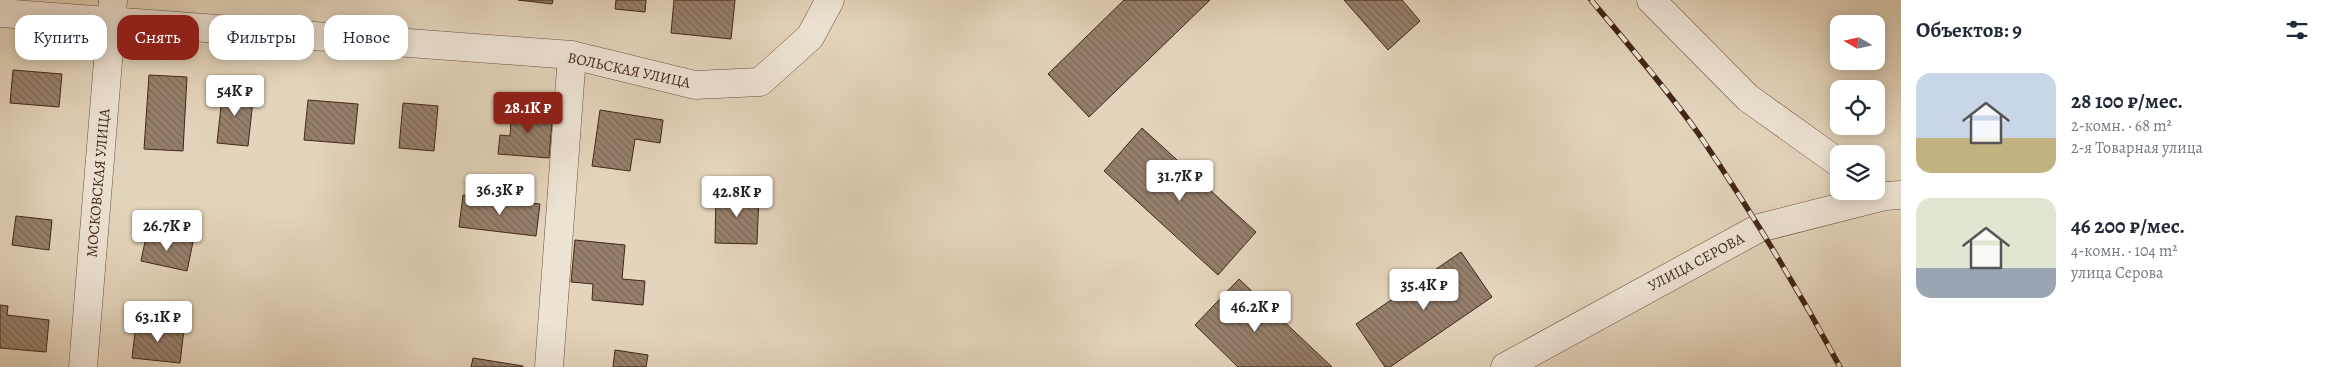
<!DOCTYPE html>
<html lang="ru">
<head>
<meta charset="utf-8">
<style>
  body { margin:0; font-family:Alegreya,serif; background:#f2f2f3; color:#1f2937; height:100vh; display:flex; flex-direction:column; font-size:19px; white-space:nowrap }
  * { box-sizing:border-box; margin:0 }
  p { font-size:16px; color:#747a83 }
  .icon { flex:none; width:28px; height:28px; fill:none; stroke:currentColor; stroke-width:2; stroke-linecap:round; stroke-linejoin:round }
  .map { position:relative; flex:1; overflow:hidden }
  .side { display:flex; flex-direction:column; background:#fff; width:425px }
  .side>* { flex:none }
  .guide { position:absolute; left:15px; top:15px; width:475px; height:45px; display:flex; gap:10px }
  .needle { width:32px; rotate:279deg }
  .fabs { position:absolute; left:1830px; top:15px; display:grid; gap:10px }
  .fabs a { display:grid; place-items:center; width:55px; height:55px; border-radius:10px; background:#fff; box-shadow:0 2px 12px #0003; font-size:25px }
  .price { position:absolute; translate:-50% -42px; padding:0 11px; border-radius:5px; background:#fff; color:#222; font-size:16px; line-height:32px; filter:drop-shadow(0 1px 2px #0008) }
  .price::after { content:''; position:absolute; left:50%; top:30px; width:15px; height:11px; margin-left:-8px; background:inherit; clip-path:polygon(0 0,100% 0,50% 100%) }
  .price.on { background:#8f2418; color:#fff }
  ul { padding:0; list-style:none }
  li { display:flex; align-items:center; gap:15px; height:125px; padding:0 15px }
  li span { display:grid; place-items:center; flex:none; width:140px; height:100px; border-radius:15px; color:#555 }
  li>.icon { margin-inline-start:auto }
  span .icon { width:60px; height:60px; fill:#fffc; stroke-width:1 }
  li b { font-size:21px }
  h2 { display:flex; justify-content:space-between; align-items:center; height:60px; padding:0 15px; font-size:21px }
  .tag { padding:0 18px; border-radius:15px; background:#fff; box-shadow:0 2px 12px #0003; font-size:18px; line-height:45px }
  .tag.on { background:#8f2418; color:#fff }
  main { display:flex; flex:1; min-height:0 }
  .map>svg:first-child { display:block }
  .building { fill:url(#building-back-hatch); stroke:#432617 }
  .lines { fill:none; stroke-linecap:round; stroke-linejoin:round }
  .minor-casing { stroke:#6b5240; stroke-width:29 }
  .minor { stroke:#ede3d3; stroke-width:28 }
  .rail-casing { stroke:#432617; stroke-width:5.5 }
  .rail { stroke:#ede3d3; stroke-width:4; stroke-dasharray:11; stroke-linecap:butt }
  .labels { text-anchor:middle; dominant-baseline:central; stroke-width:4; stroke-linejoin:round; paint-order:stroke }
  .street-label { font-size:15px; fill:#432617; stroke:#ede3d3 }
</style>
</head>
<body>
<main>
<div class="map">
<svg width="1901" height="367" viewBox="0 0 1901 367">
  <defs>
    <pattern id="building-back-hatch" width="6" height="6" patternUnits="userSpaceOnUse" patternTransform="scale(1.25)"><rect width="6" height="6" fill="#96806c"/><path d="M-1 5l2 2M0 0l6 6M5-1l2 2" fill="none" stroke="#7c6958"/></pattern>
  </defs>
  <rect width="100%" height="100%" fill="#e3d4bb"/>
  <filter id="stains"><feTurbulence type="fractalNoise" baseFrequency=".004" numOctaves="4"/><feColorMatrix values="0 0 0 0 .2 0 0 0 0 .09 0 0 0 0 .02 0 0 0 .5 -.17"/></filter>
  <radialGradient id="worn" r=".72"><stop offset=".6" stop-color="#630" stop-opacity="0"/><stop offset="1" stop-color="#630" stop-opacity=".3"/></radialGradient>
  <path class="building" d="M518 0H553L552 4Z
    M616 0H646L645 12 615 9Z
    M674 0H735L731 39 671 33Z
    M1124 0H1210L1089 117 1048 74Z
    M1344 0H1402L1420 21 1388 50Z
    M13 70 62 74 59 107 10 103Z
    M149 75 187 77 183 151 144 149Z
    M223 88 254 91 248 146 217 143Z
    M308 100 358 104 354 144 304 140Z
    M403 103 438 106 434 151 399 148Z
    M512 107 553 110 549 158 498 154 500 135 510 136Z
    M600 110 663 120 660 143 635 139 630 171 592 166Z
    M1142 128 1256 232 1218 275 1104 171Z
    M716 193 759 194 757 244 715 243Z
    M463 195 540 204 536 236 459 227Z
    M16 216 52 220 49 250 12 245Z
    M147 232 193 242 187 271 141 261Z
    M575 240 625 245 622 279 645 281 643 305 592 300 593 284 571 282Z
    M1461 252 1492 297 1390 367H1385L1356 324Z
    M1239 279 1332 367H1238L1195 325Z
    M0 305 8 306 7 315 49 320 46 352 0 348Z
    M136 324 184 329 180 363 132 358Z
    M615 350 648 355 646 367H613Z
    M473 358 523 366V367H471Z"/>
  <g class="lines">
    <defs>
      <path id="minor" d="M1651 0 1748 98 1839 163
        M0 13 572 55 695 85 760 82 810 37 830 0
        M83 367 113 0
        M549 367 572 55
        M1505 367 1759 228 1885 196 1901 195"/>
    </defs>
    <use href="#minor" class="minor-casing"/>
    <use href="#minor" class="minor"/>
    <defs>
      <path id="rail" d="M1591 0C1627 43 1665 87 1698 133 1749 208 1797 287 1840 367"/>
    </defs>
    <use href="#rail" class="rail-casing"/>
    <use href="#rail" class="rail"/>
  </g>
  <g class="labels">
    <g class="street-label">
      <text transform="translate(629 70) rotate(12)">ВОЛЬСКАЯ УЛИЦА</text>
      <text transform="translate(98 183) rotate(-85)">МОСКОВСКАЯ УЛИЦА</text>
      <text transform="translate(1696 262) rotate(-28)">УЛИЦА СЕРОВА</text>
    </g>
  </g>
  <rect width="100%" height="100%" filter="url(#stains)"/>
  <rect width="100%" height="100%" fill="url(#worn)"/>
</svg>
<div class="fabs">
<a><svg class="needle" viewBox="-14 -14 28 28"><path d="M0-13l5 13h-10z" fill="#e53935"/><path d="M0 13l5-13h-10z" fill="#747a83"/></svg></a>
<a><svg class="icon" aria-label="locate" viewBox="0 0 24 24"><circle cx="12" cy="12" r="6"/><path d="M12 2v4M12 18v4M2 12h4M18 12h4"/></svg></a>
<a><svg class="icon" aria-label="layers" viewBox="0 0 24 24"><path d="M12 4l9 5-9 5-9-5zM3 14l9 5 9-5"/></svg></a>
</div>
<b class="price" style="left:235px;top:117px">54K ₽</b>
<b class="price on" style="left:528px;top:134px">28.1K ₽</b>
<b class="price" style="left:1180px;top:202px">31.7K ₽</b>
<b class="price" style="left:500px;top:216px">36.3K ₽</b>
<b class="price" style="left:737px;top:218px">42.8K ₽</b>
<b class="price" style="left:167px;top:252px">26.7K ₽</b>
<b class="price" style="left:1424px;top:311px">35.4K ₽</b>
<b class="price" style="left:1255px;top:333px">46.2K ₽</b>
<b class="price" style="left:158px;top:343px">63.1K ₽</b>
<div class="guide">
<a class="tag">Купить</a>
<a class="tag on">Снять</a>
<a class="tag">Фильтры</a>
<a class="tag">Новое</a>
</div>
</div>
<section class="side">
<h2>Объектов: 9<svg class="icon" aria-label="filters" viewBox="0 0 24 24"><path d="M4 7h16M4 17h16"/><circle cx="9" cy="7" r="2"/><circle cx="15" cy="17" r="2"/></svg></h2>
<ul>
<li><span style="background:linear-gradient(#c9d6e8 65%,#c2b280 0)"><svg class="icon" aria-label="home" viewBox="0 0 24 24"><path d="M3 11l9-7 9 7M6 9v11h12V9"/></svg></span><div><b>28 100 ₽/мес.</b><p>2-комн. · 68 m²</p><p>2-я Товарная улица</p></div></li>
<li><span style="background:linear-gradient(#dfe7d0 70%,#9aa5b1 0)"><svg class="icon" aria-label="home" viewBox="0 0 24 24"><path d="M3 11l9-7 9 7M6 9v11h12V9"/></svg></span><div><b>46 200 ₽/мес.</b><p>4-комн. · 104 m²</p><p>улица Серова</p></div></li>
</ul>
</section>
</main>
</body>
</html>
